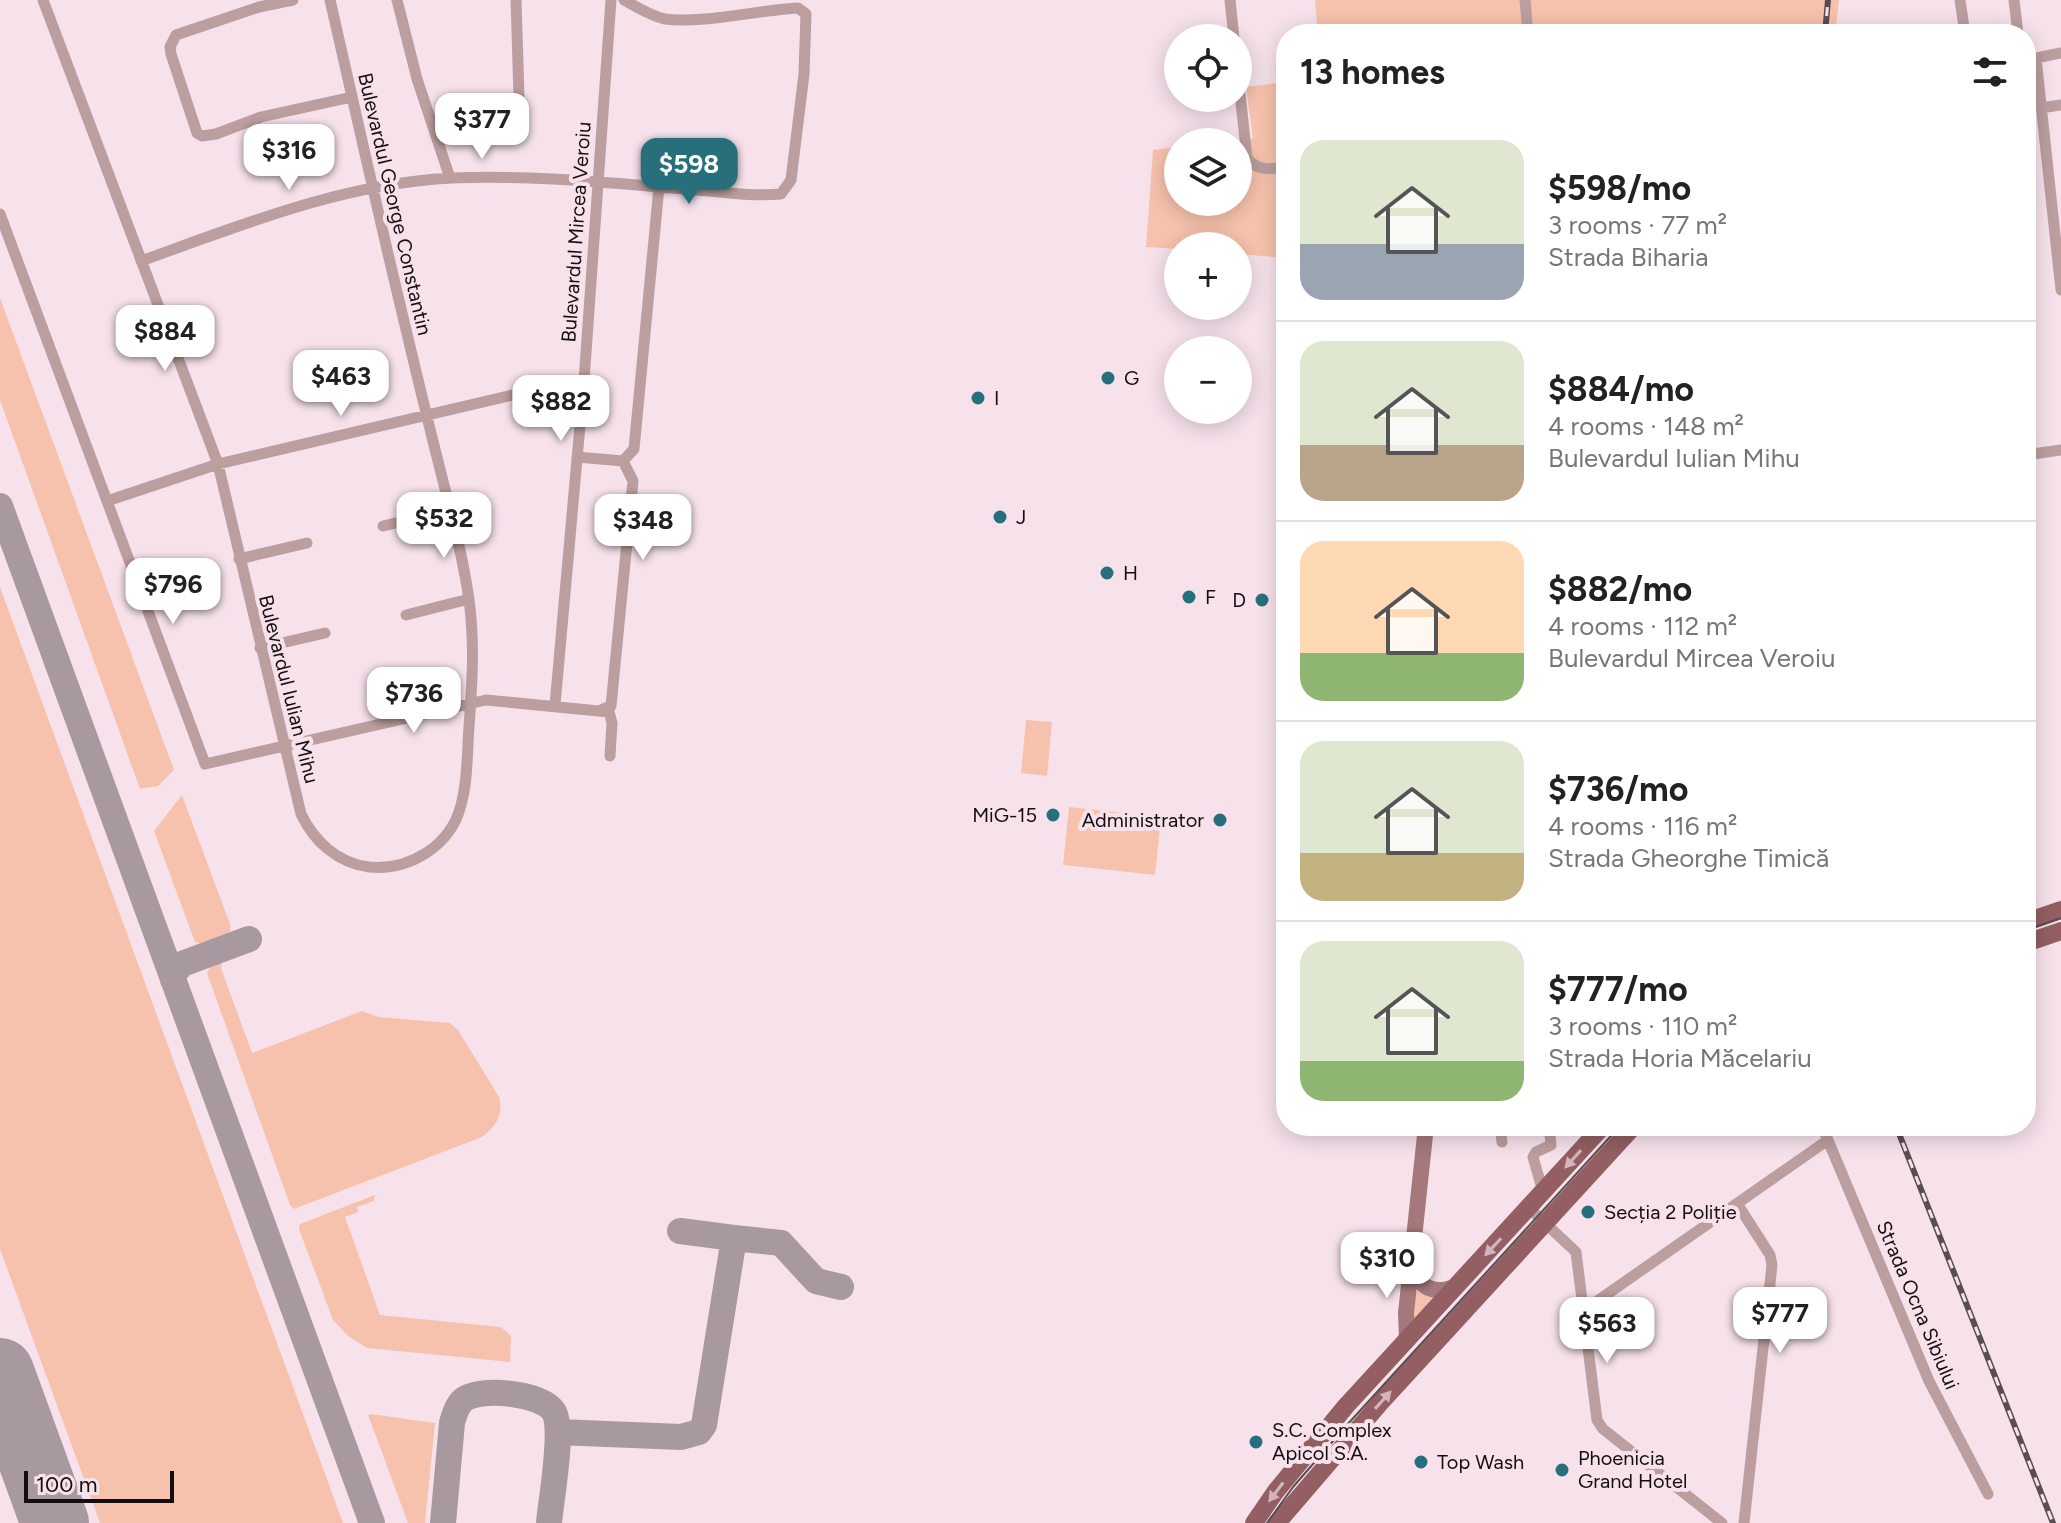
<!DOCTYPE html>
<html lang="en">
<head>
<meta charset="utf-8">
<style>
  body { margin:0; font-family:Figtree,sans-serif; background:#f6f6f6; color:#222; height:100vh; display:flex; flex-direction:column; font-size:30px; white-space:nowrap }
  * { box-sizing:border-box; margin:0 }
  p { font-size:26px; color:#767676 }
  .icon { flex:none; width:44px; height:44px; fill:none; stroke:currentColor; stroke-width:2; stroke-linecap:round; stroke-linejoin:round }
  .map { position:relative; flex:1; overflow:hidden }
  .drawer { position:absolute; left:1276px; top:24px; width:760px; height:1112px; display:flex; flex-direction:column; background:#fff; border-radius:32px; box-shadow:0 4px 20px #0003 }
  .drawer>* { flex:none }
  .fabs { position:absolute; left:1164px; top:24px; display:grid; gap:16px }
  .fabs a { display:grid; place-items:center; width:88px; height:88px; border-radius:50%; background:#fff; box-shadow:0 4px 20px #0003; font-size:40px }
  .scale { position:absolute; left:24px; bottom:20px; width:150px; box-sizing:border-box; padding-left:8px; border:4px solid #150e11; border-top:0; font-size:22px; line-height:28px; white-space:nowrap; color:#150e11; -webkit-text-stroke:6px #f7e2ec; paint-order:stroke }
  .price { position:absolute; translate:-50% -68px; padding:0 18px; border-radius:16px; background:#fff; color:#222; font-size:26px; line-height:52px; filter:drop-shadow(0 2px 4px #0008) }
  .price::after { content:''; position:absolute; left:50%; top:48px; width:24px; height:18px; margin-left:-12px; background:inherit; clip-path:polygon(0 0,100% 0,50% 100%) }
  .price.selected { background:#286f7c; color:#fff }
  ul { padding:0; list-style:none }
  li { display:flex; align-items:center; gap:24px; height:200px; padding:0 24px }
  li+li { border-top:2px solid #e0e0e0 }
  li span { display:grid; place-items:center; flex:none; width:224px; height:160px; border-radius:24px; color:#555 }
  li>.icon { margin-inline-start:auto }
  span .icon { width:96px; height:96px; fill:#fffc; stroke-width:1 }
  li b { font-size:34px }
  h2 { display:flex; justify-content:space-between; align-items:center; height:96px; padding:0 24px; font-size:34px }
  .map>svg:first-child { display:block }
  .green { fill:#f7c2ad }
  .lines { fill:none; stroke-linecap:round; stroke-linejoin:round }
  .taxiway { stroke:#a8989f; stroke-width:26 }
  .runway { stroke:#a8989f; stroke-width:68 }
  .street { stroke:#bc9e9f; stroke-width:11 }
  .secondary { stroke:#a5797b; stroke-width:16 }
  .primary { stroke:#935f62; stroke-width:18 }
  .tram { stroke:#584d52; stroke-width:2 }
  .rail-casing { stroke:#584d52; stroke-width:6 }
  .rail { stroke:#f7e2ec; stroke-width:3; stroke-dasharray:9; stroke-linecap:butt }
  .oneway { fill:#d4b4bc }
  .poi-dot { fill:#286f7c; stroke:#f7e2ec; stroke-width:3 }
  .labels { text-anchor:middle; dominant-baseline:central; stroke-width:8; stroke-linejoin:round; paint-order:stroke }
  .street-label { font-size:20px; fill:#150e11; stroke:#f7e2ec }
  .poi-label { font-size:20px; fill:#150e11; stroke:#f7e2ec; text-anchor:start }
</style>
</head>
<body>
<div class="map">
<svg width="2061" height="1523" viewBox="0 0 2061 1523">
  <rect width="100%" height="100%" fill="#f7e2ec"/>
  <path class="green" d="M1315 0H1839L1835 34H1318Z
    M1286 82V258L1238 254V246H1178V249L1146 247 1153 150 1178 147V202H1238V142H1230L1253 139 1246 87Z
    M0 298 174 770 158 786 140 789 0 400Z
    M0 587 343 1523H100L0 1249Z
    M1026 720 1052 722 1047 776 1021 773Z
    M182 795 230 924V933L203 944 195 942 154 831Z
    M1069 807 1161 817 1155 875 1063 865Z
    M222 962 221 968 252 1053 362 1011 379 1017 450 1023 458 1030 499 1097C504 1115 496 1126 482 1137L294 1209 290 1205 207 973 211 965Z
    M375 1195 374 1201 357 1207 358 1212 345 1217 380 1315 501 1327 511 1336 510 1362 367 1348 348 1336 333 1320 299 1229 300 1224Z
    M1417 1291 1437 1298 1413 1322 1414 1294Z
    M371 1414 435 1423 425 1523H408L368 1415Z"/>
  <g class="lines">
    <path class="taxiway" d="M0 506 372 1523
      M173 980 174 973 182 964 249 939
      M734 1238 781 1243 816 1281 841 1287
      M558 1432 681 1437 699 1432 704 1425 734 1238 680 1231
      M443 1523 452 1423C454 1416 456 1407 462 1401 478 1386 543 1393 554 1412 564 1431 551 1499 549 1523"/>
    <path class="runway" d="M0 1372 55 1523"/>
    <path class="street" d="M43 0 218 464 301 814C314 841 337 863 369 867 409 871 451 846 461 805 468 781 467 752 469 727 472 685 475 643 469 600 463 555 450 510 439 465 425 410 412 355 399 300 375 200 353 100 330 0
      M293 0 259 7 176 35 170 47 171 54 197 133 202 136 216 134 261 117 352 97
      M397 0 417 79 450 178
      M516 0 519 96
      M1230 0 1234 38
      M1525 0 1528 34
      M1960 0 1965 34
      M2014 0 2018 34
      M2036 58 2061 290
      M2026 60 2061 53
      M1238 75 1247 158C1258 172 1270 169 1286 167
      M2041 108 2061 105
      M0 214 205 764 486 700 609 712 612 723 610 756
      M141 261C241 225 345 183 452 178 525 175 599 182 672 188 708 190 745 197 781 194L791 180 804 74 806 14 798 8C759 10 701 24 665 19 650 16 637 7 624 0
      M2026 455 2061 450
      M577 457 623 461 633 481 611 706 603 709
      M623 461 634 449 659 187
      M107 501 218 464 564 383 584 381
      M383 526 450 510
      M239 559 307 543
      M406 615 469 599
      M260 648 325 633
      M555 705 584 381 611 0
      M1500 1126 1502 1142
      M1822 1126 1929 1381 1988 1494
      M1543 1192 1533 1157 1536 1152 1551 1145 1549 1126
      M1738 1205 1770 1255 1772 1265 1744 1523
      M1529 1208 1576 1252 1597 1420 1603 1429 1722 1523
      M1583 1311 1828 1140"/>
    <path class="secondary" d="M1413 1265C1418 1289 1435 1295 1456 1286
      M1407 1340 1406 1313 1426 1126"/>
    <path class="primary" d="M2026 922 2061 910
      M2026 943 2061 931
      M1254 1523 1276 1491 1346 1406 1603 1126
      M1277 1523 1381 1402 1634 1126"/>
    <path class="tram" d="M2026 930 2061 918
      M1267 1523 1293 1487 1346 1426 1620 1126"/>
    <defs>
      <path id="rail" d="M1825 34 1828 0
        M1896 1126 2053 1523"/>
    </defs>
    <use href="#rail" class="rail-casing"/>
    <use href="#rail" class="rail"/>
  </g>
  <defs><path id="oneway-solid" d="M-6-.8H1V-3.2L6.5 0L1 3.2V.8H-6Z" transform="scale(2)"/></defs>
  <g class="oneway">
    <use href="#oneway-solid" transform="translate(1573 1159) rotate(132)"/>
    <use href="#oneway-solid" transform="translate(1493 1247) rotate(133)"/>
    <use href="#oneway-solid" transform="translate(1383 1400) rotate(-48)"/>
    <use href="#oneway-solid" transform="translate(1276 1492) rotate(127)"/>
  </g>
  <g class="poi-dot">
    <circle cx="1108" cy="378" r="8"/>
    <circle cx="978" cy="398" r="8"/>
    <circle cx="1000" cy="517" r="8"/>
    <circle cx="1107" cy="573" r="8"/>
    <circle cx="1189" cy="597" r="8"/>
    <circle cx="1262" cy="600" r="8"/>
    <circle cx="1053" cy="815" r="8"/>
    <circle cx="1220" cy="820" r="8"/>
    <circle cx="1588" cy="1212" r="8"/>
    <circle cx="1256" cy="1442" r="8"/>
    <circle cx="1421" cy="1462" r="8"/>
    <circle cx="1562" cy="1470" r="8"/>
  </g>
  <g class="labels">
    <g class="street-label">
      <text transform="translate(395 204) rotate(77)">Bulevardul George Constantin</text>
      <text transform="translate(576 232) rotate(-86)">Bulevardul Mircea Veroiu</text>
      <text transform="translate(289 689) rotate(76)">Bulevardul Iulian Mihu</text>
      <text transform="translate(1918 1305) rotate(67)">Strada Ocna Sibiului</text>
    </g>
    <g class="poi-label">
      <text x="1124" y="378">G</text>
      <text x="994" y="398">I</text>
      <text x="1016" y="517">J</text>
      <text x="1123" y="573">H</text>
      <text x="1205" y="597">F</text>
      <text x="1246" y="600" text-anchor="end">D</text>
      <text x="1037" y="815" text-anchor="end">MiG-15</text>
      <text x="1204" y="820" text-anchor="end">Administrator</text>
      <text x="1604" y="1212">Secția 2 Poliție</text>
      <text x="1272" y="1430">S.C. Complex<tspan x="1272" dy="23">Apicol S.A.</tspan></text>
      <text x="1578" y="1458">Phoenicia<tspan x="1578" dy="23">Grand Hotel</tspan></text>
      <text x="1437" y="1462">Top Wash</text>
    </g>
  </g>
</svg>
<div class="fabs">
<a><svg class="icon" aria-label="locate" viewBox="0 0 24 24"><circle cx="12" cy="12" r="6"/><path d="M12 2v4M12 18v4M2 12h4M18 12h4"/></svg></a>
<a><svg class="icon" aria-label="layers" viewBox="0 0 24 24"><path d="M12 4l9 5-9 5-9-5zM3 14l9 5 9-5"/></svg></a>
<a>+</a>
<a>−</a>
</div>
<div class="scale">100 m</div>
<b class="price" style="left:482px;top:161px">$377</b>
<b class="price" style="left:289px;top:192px">$316</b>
<b class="price selected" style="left:689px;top:206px">$598</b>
<b class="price" style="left:165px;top:373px">$884</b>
<b class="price" style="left:341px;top:418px">$463</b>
<b class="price" style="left:561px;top:443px">$882</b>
<b class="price" style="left:444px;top:560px">$532</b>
<b class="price" style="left:643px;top:562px">$348</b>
<b class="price" style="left:173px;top:626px">$796</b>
<b class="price" style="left:414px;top:735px">$736</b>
<b class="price" style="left:1387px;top:1300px">$310</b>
<b class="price" style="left:1780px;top:1355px">$777</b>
<b class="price" style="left:1607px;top:1365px">$563</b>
<section class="drawer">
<h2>13 homes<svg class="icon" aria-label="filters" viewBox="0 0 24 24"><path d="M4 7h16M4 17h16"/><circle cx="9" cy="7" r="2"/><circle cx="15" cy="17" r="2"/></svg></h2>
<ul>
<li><span style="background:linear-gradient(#dfe7d0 65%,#9aa5b1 0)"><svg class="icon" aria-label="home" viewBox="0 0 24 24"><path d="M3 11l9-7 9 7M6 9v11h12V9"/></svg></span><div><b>$598/mo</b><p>3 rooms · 77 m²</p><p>Strada Biharia</p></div></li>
<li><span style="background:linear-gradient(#dfe7d0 65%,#b9a48a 0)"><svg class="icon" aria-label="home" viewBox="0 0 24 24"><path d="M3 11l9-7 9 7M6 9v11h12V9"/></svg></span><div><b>$884/mo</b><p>4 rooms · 148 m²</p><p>Bulevardul Iulian Mihu</p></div></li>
<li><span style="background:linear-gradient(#ffd9b3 70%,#8fb573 0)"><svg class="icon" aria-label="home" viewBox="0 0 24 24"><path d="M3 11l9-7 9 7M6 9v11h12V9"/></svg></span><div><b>$882/mo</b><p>4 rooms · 112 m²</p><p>Bulevardul Mircea Veroiu</p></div></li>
<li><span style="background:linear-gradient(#dfe7d0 70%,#c2b280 0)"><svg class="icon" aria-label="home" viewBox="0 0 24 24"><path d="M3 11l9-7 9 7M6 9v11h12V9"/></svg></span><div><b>$736/mo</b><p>4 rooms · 116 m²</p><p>Strada Gheorghe Timică</p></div></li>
<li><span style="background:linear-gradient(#dfe7d0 75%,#8fb573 0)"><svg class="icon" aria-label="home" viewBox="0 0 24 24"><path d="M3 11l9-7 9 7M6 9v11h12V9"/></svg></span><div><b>$777/mo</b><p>3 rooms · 110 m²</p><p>Strada Horia Măcelariu</p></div></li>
</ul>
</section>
</div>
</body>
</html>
